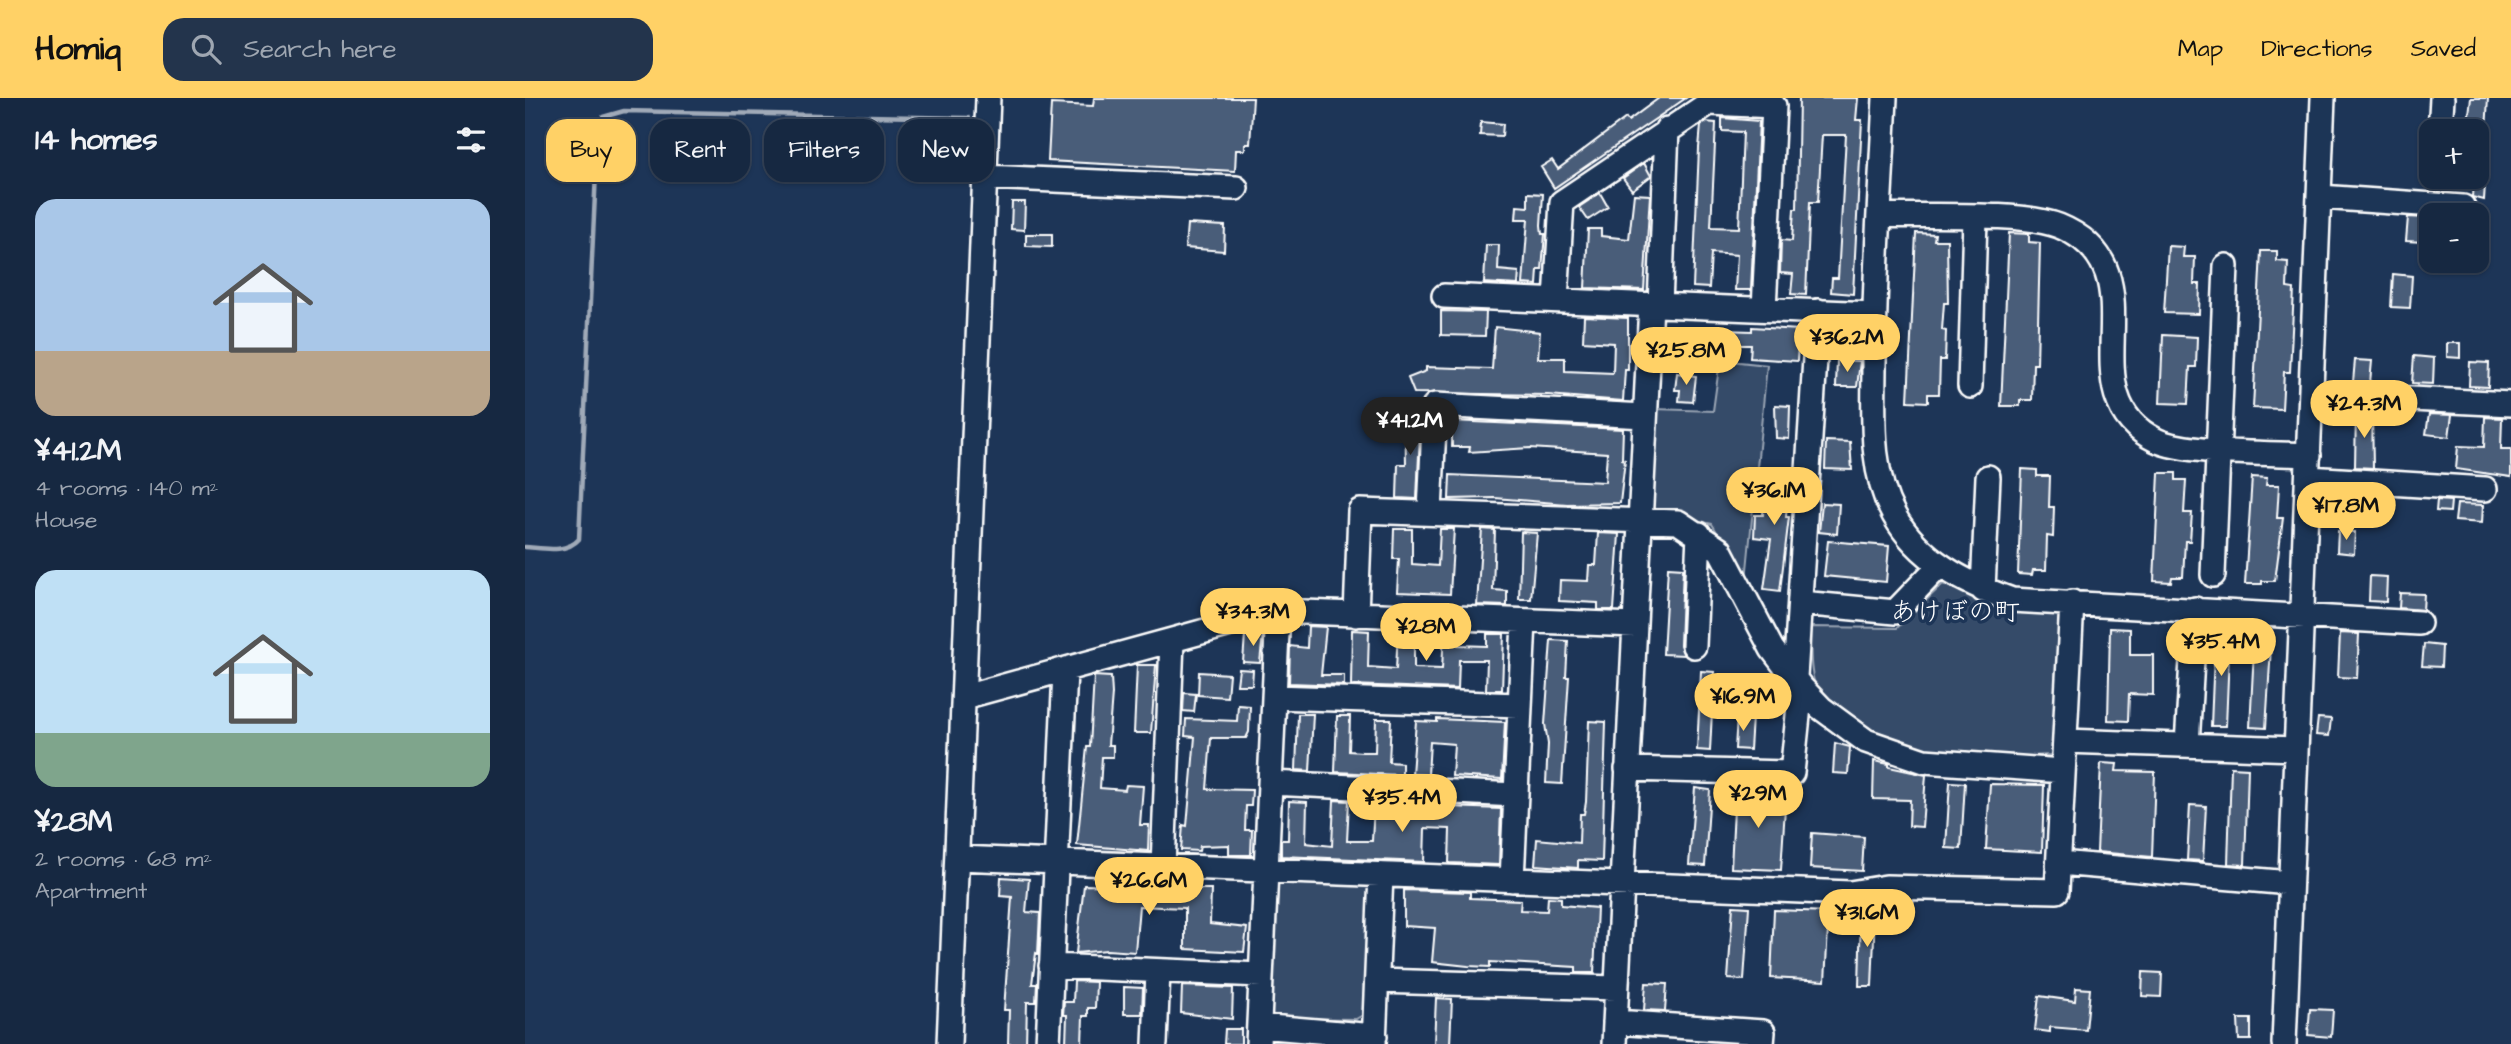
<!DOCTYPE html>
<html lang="en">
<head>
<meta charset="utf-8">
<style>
  body { margin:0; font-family:"Architects Daughter","Klee One",sans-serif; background:#23344c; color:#f1f3f6; height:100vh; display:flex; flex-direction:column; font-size:26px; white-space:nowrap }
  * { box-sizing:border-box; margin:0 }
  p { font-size:23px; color:#9ea6b1 }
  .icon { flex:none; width:38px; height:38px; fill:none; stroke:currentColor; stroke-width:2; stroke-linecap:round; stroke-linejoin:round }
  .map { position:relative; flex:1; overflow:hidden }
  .drawer { display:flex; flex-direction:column; background:#162841; width:525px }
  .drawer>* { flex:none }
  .hud { position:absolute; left:21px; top:21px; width:665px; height:63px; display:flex; gap:14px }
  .buttons { position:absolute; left:1894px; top:21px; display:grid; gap:14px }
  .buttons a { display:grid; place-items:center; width:70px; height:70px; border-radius:14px; background:#162841; box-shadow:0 2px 5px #0004,0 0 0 2px #35445a; font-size:35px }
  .price { position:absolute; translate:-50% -60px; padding:0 16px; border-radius:24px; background:#ffd166; color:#111; font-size:23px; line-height:46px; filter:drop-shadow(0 2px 4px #0008) }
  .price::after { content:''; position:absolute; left:50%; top:42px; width:21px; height:16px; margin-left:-10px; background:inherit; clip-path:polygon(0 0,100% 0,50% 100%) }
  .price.current { background:#222; color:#fff }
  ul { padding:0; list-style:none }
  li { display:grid; align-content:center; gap:14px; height:371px; padding:0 35px }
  li span { display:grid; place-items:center; height:217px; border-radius:21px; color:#555 }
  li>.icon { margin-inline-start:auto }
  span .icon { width:126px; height:126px; fill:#fffc; stroke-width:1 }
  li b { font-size:30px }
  h2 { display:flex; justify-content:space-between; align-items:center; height:84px; padding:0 35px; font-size:30px }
  .chip { padding:0 24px; border-radius:21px; background:#162841; box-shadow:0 2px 5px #0004,0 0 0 2px #35445a; font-size:24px; line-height:63px }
  .chip.current { background:#ffd166; color:#111 }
  header { display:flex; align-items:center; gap:42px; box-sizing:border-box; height:98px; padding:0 35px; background:#ffd166; color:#111 }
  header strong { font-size:33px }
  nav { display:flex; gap:38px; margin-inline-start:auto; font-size:24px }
  .search { width:490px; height:63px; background:#23344c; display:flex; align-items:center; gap:18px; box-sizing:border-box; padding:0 24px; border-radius:21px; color:#9ea6b1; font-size:26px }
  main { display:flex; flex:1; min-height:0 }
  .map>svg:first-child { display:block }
  .green { fill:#364b69; stroke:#9aa5b4; stroke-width:2 }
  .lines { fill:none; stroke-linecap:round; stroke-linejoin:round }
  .stream { stroke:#a0aab8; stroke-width:4.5 }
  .building { fill:#4a5d79; stroke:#fff; stroke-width:2 }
  .minor-casing { stroke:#fff; stroke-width:28 }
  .minor { stroke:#1d3557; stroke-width:23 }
  .labels { text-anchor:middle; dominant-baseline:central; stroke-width:7; stroke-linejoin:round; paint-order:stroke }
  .quarter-label { font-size:26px; fill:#fff; stroke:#1d3557 }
</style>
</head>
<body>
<header>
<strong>Homiq</strong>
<div class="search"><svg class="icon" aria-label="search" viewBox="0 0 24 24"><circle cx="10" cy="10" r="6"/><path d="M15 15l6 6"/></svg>Search here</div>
<nav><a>Map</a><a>Directions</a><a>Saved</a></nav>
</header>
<main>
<section class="drawer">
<h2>14 homes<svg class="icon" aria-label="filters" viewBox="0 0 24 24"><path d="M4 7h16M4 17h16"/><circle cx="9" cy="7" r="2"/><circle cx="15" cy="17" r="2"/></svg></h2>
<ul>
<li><span style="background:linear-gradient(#a9c7e8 70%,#b9a48a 0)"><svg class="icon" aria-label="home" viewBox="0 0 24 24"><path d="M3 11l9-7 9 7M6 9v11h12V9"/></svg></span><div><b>¥41.2M</b><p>4 rooms · 140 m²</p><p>House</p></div></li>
<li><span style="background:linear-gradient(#bfe0f5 75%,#7fa58c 0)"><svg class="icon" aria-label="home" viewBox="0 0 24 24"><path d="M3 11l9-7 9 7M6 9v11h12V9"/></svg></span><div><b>¥28M</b><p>2 rooms · 68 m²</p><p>Apartment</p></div></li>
</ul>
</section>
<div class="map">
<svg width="1986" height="946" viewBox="0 0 1986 946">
  <rect width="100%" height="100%" fill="#1d3557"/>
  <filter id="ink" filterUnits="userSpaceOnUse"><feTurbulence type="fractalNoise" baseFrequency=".0143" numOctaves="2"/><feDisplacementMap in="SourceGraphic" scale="14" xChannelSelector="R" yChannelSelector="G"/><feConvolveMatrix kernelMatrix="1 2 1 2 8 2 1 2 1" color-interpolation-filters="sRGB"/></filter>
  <g filter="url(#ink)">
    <path class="green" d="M1195 262 1242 267 1221 482 1187 426 1122 412 1130 311 1188 313Z
      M1418 486C1462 507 1487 512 1536 515L1527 657C1498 658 1469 661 1441 660 1396 659 1304 630 1289 583 1284 567 1286 545 1285 529L1372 530Z
      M753 779 838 784 848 793 841 915 831 921 750 920 742 916 748 787Z"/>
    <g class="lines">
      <path class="stream" d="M0 449C17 450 41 456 54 441L73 31 78 19 99 13 444 20"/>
    </g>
    <path class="building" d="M569 0H728L725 46H720V52H711L710 73 523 63 526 6 568 8Z
      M1134 0H1161L1029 90 1016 69 1027 62 1033 71 1101 20 1103 23Z
      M1274 0H1333L1331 22H1337L1328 196 1306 194 1307 180H1313L1321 37H1297L1293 104H1285L1281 197 1266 196 1268 176 1255 175 1256 142 1267 143 1269 111H1272Z
      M1946 0H1963L1961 33H1942Z
      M1197 20 1234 23 1226 192H1210L1212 157 1186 155 1184 190 1168 189 1174 50 1176 27 1180 24 1191 25 1186 129 1214 130 1218 34 1197 33Z
      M956 24 978 26 977 38 955 37Z
      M1119 65 1126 78 1107 92 1098 80Z
      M1948 86H1960L1959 102 1947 99Z
      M1003 95 1018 96 1016 127 1017 136H1020L1017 172H1013L1012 187 998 186 1003 121H991L992 108 1003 109Z
      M1075 95 1083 109 1063 122 1054 109Z
      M1109 96 1125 97 1119 192 1060 190 1063 131H1076V138L1104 141Z
      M487 104H500L499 132 486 131Z
      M1883 119 1901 120 1898 144 1881 143Z
      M662 126 700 128 699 153 660 150Z
      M1391 135 1410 136 1409 142H1422L1423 205H1419L1417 232 1421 233 1420 262H1415L1414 296H1403V304L1383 303Z
      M1484 135 1504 136V144L1515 145 1512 266H1508L1507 302H1495V308H1476Z
      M501 136H527V149L501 148Z
      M961 147H974L973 172 994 174 993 187 959 185Z
      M1643 148 1659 149 1658 159H1670L1669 186H1675L1674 216 1639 215Z
      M1736 153H1752V163L1763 164 1762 190 1769 191 1765 274H1759L1757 311 1728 310Z
      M1868 176 1887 178 1885 210 1866 209Z
      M916 213 961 214 960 238 916 237Z
      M1059 218 1103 220V272H1100L1098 303 1023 297 889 295 883 280 901 273V269L967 271 970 229 1015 234 1013 260H1040V273L1088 275 1089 245 1058 243Z
      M1227 229 1274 232 1272 263 1225 260 1226 247H1197V232L1227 233Z
      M1638 237 1672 239 1671 269H1665L1663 306 1635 305Z
      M1922 245H1935V260L1922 259Z
      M1889 258 1909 260 1908 286 1887 285Z
      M1312 262 1335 263 1332 289H1311Z
      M1830 262 1847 263 1845 285 1828 284Z
      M1945 264 1964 265 1963 289 1944 288Z
      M1152 275 1171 278 1168 304 1154 303 1155 292H1150Z
      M1250 307 1265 308 1264 341 1251 340Z
      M880 311 896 312 892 401 872 400 873 366H881Z
      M1831 312 1847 313 1848 370 1830 369Z
      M1904 316 1927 317 1924 339 1901 336Z
      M1960 319 1977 320 1976 351H1986V379L1931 371 1933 348 1959 349Z
      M927 323 1098 331 1097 361 1100 362 1095 405 1042 406 970 400 924 401 925 377 1080 384 1082 355 1005 350 944 354 945 349H927Z
      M1301 343 1325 344 1327 372 1300 371Z
      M1497 371 1512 372V378H1525L1524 409H1529L1528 439 1522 438 1521 472H1508L1507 477 1493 476Z
      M1241 375 1264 376 1261 419H1264L1255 493 1239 491 1246 441 1229 439 1230 417H1238Z
      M1634 375H1651V382H1661L1659 415H1667L1665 443H1660L1658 479H1647L1646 484 1629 483Z
      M1727 379 1742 380 1741 387H1754L1752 420H1758L1750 483H1737V486H1720Z
      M1837 399H1855V425L1837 424Z
      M1912 402 1926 403 1925 414 1911 413Z
      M1297 405 1314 406 1312 436 1294 434Z
      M1932 406 1958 407 1957 425 1930 423Z
      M869 431H887V466L913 468 915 431H929L925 496 872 494 874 461H868Z
      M957 431 970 432 968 492 982 493V508L952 507Z
      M1813 433 1830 434 1829 456 1812 454Z
      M996 434 1012 435 1006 501H994Z
      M1073 435 1094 436 1089 512H1073V505L1034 503 1035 482 1063 483 1064 467H1071Z
      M1303 443 1364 448 1361 484 1299 478Z
      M1143 469 1158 470 1155 547 1159 557 1138 556Z
      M1845 478 1862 479 1861 504 1844 503Z
      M1875 495 1899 496 1898 512 1874 510Z
      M783 528 801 529 796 577H819V587L764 585 765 548 782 550Z
      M1585 530 1605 531V557H1628V597L1604 596 1603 623 1583 622Z
      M1690 531H1705L1701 628H1686Z
      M827 532 844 533 843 569 871 571 873 532H889V570L917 571 919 534H934L933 547 962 548V536H979L977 592H961L962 562H934L933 591 826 587Z
      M1730 532 1747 533 1741 630 1725 629Z
      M728 534 738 535 735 565 718 564 720 537Z
      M1815 535 1834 536 1832 580 1813 579Z
      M1026 542 1043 543 1041 579H1044L1037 686 1021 685 1023 646 1020 626Z
      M1899 546 1917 548 1916 569 1897 568Z
      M612 567H631L626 635H609Z
      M714 571 728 572 727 587H712Z
      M1176 573 1189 574 1185 653 1172 652Z
      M674 574 704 576 702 599 673 597Z
      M569 578 586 579 587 596 583 647H588V659H577L575 690 600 692 601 687 618 688 615 727H624L623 753 552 747 562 649H565Z
      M659 595 671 596 669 614 658 613Z
      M713 607 725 608 724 634 721 640H686L682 691 727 692 726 708H721L720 732H727L726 757H704V747L675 748 674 753 656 752 658 727 662 728 670 639 660 638 661 621 712 623Z
      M773 616H788L785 673 771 672Z
      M812 618H825L824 653 837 654H850L851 621H866L864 664 877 665V677L810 674Z
      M1212 618 1227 619 1225 652 1210 651Z
      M1793 620 1806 621 1804 638 1791 637Z
      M912 621 980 624 977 681 927 678 929 646 905 644 903 677 887 676 891 623 912 624Z
      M1064 623 1081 624 1077 763 1053 762V770L1010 767 1012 741 1054 745 1055 716H1059L1061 704Z
      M1310 645 1325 649 1323 676 1308 675Z
      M1349 663 1364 666V669L1401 677 1397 729 1384 728 1385 702 1348 701Z
      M1576 665 1592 666 1591 673 1630 674 1627 759 1572 754Z
      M1706 669 1723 670 1720 767 1703 766Z
      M1425 684 1440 685 1436 751 1421 750Z
      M1465 686 1519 687 1517 754 1461 751Z
      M1170 690 1185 692 1180 768 1164 767Z
      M1210 691 1261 694 1256 772 1206 770Z
      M809 702 824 703 822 743H847L849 706 976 711 974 767 924 765 925 731 900 730 899 764 756 758V742H763L764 703 782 704 781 745 807 748Z
      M1665 707 1681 708 1678 763 1662 762Z
      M1287 735 1339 739 1337 773 1285 770Z
      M476 779 504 781 501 814 515 815 513 856 511 855 507 886H512L511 904H502L501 946H483L484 912H479L487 799 475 798Z
      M595 780 612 781V785L649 786V791H686L685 826 722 830 719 854 660 851V810L614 808 610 854 582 852 551 855 559 787 594 788Z
      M879 792 945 794V800L996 802 995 812 1022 813 1023 799 1036 800V807L1072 810 1069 875H1051V869L965 864V869L943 868 907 864 910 830 879 828Z
      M1208 808 1224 809 1219 882 1203 881Z
      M1249 812 1304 814 1300 883 1246 880Z
      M1336 814 1350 815 1347 888H1334Z
      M1618 874 1637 875 1636 899 1617 898Z
      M549 883 571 884 570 910H563V918H558L557 946H541L542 917H538L539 904H548Z
      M1121 885 1142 886 1140 913 1119 912Z
      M657 888 708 890 707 921 656 915Z
      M599 889 618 890 617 916H599Z
      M1551 890 1565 891 1561 932 1525 929V934L1510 932 1514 898 1550 903Z
      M911 900 927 901 925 946H909Z
      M1785 911 1808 912 1806 939 1783 937Z
      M1713 921H1726V942H1714Z
      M700 931H716V946H699Z"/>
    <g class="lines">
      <defs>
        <path id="minor" d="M1360 0C1356 89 1349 177 1349 266 1349 316 1344 372 1369 417 1394 462 1440 485 1487 502L1894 525
          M1915 33 1917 0
          M459 79 711 90
          M1795 99 1938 109
          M1354 117C1400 119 1495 113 1534 128 1642 172 1536 295 1631 342 1659 356 1749 355 1784 357
          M919 198 1349 216
          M1031 202 1037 104 1184 5 1249 8 1239 211
          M1135 207 1142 31
          M1445 288 1450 120
          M1786 296 1986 306
          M1783 380 1960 391
          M905 414 910 307 1120 318
          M1688 477 1701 168
          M1458 492 1463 379
          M1276 505 1370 514 1415 467
          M831 517 835 413 1153 424 1195 452 1247 551 1276 589 1296 610 1341 643 1399 663 1538 673
          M1169 548 1174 436
          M1270 579 1293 213
          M439 599 753 513 1110 527
          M749 599 995 607
          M1540 643 1771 651
          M1662 647 1670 511
          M1102 671 1267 675 1276 589
          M746 685 991 697
          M433 760 1325 795 1361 789 1532 793 1547 504
          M1534 765 1765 785
          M638 768 647 543
          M987 782 999 523
          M526 868 736 877
          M852 883 1091 890
          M1090 924 1238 934 1237 946
          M734 928 850 938
          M424 946 463 0
          M523 946 540 573
          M630 946 633 873
          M733 946 753 513
          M849 946 856 777
          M1089 946 1126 206
          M1759 946 1798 0"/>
      </defs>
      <use href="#minor" class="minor-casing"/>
      <use href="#minor" class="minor"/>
    </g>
  </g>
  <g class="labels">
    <g class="quarter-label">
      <text x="1430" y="514">あけぼの町</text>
    </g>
  </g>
</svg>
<div class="buttons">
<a>+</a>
<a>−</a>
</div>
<b class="price" style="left:1322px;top:276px">¥36.2M</b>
<b class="price" style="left:1161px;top:289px">¥25.8M</b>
<b class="price" style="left:1839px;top:342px">¥24.3M</b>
<b class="price current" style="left:885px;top:359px">¥41.2M</b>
<b class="price" style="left:1249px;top:429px">¥36.1M</b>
<b class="price" style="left:1821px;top:444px">¥17.8M</b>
<b class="price" style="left:728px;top:550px">¥34.3M</b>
<b class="price" style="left:901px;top:565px">¥28M</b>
<b class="price" style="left:1696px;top:580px">¥35.4M</b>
<b class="price" style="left:1218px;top:635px">¥16.9M</b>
<b class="price" style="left:1233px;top:732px">¥29M</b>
<b class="price" style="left:877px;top:736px">¥35.4M</b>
<b class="price" style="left:624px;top:819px">¥26.6M</b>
<b class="price" style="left:1342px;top:851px">¥31.6M</b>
<div class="hud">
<a class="chip current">Buy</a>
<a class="chip">Rent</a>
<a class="chip">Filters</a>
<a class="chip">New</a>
</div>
</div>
</main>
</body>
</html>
